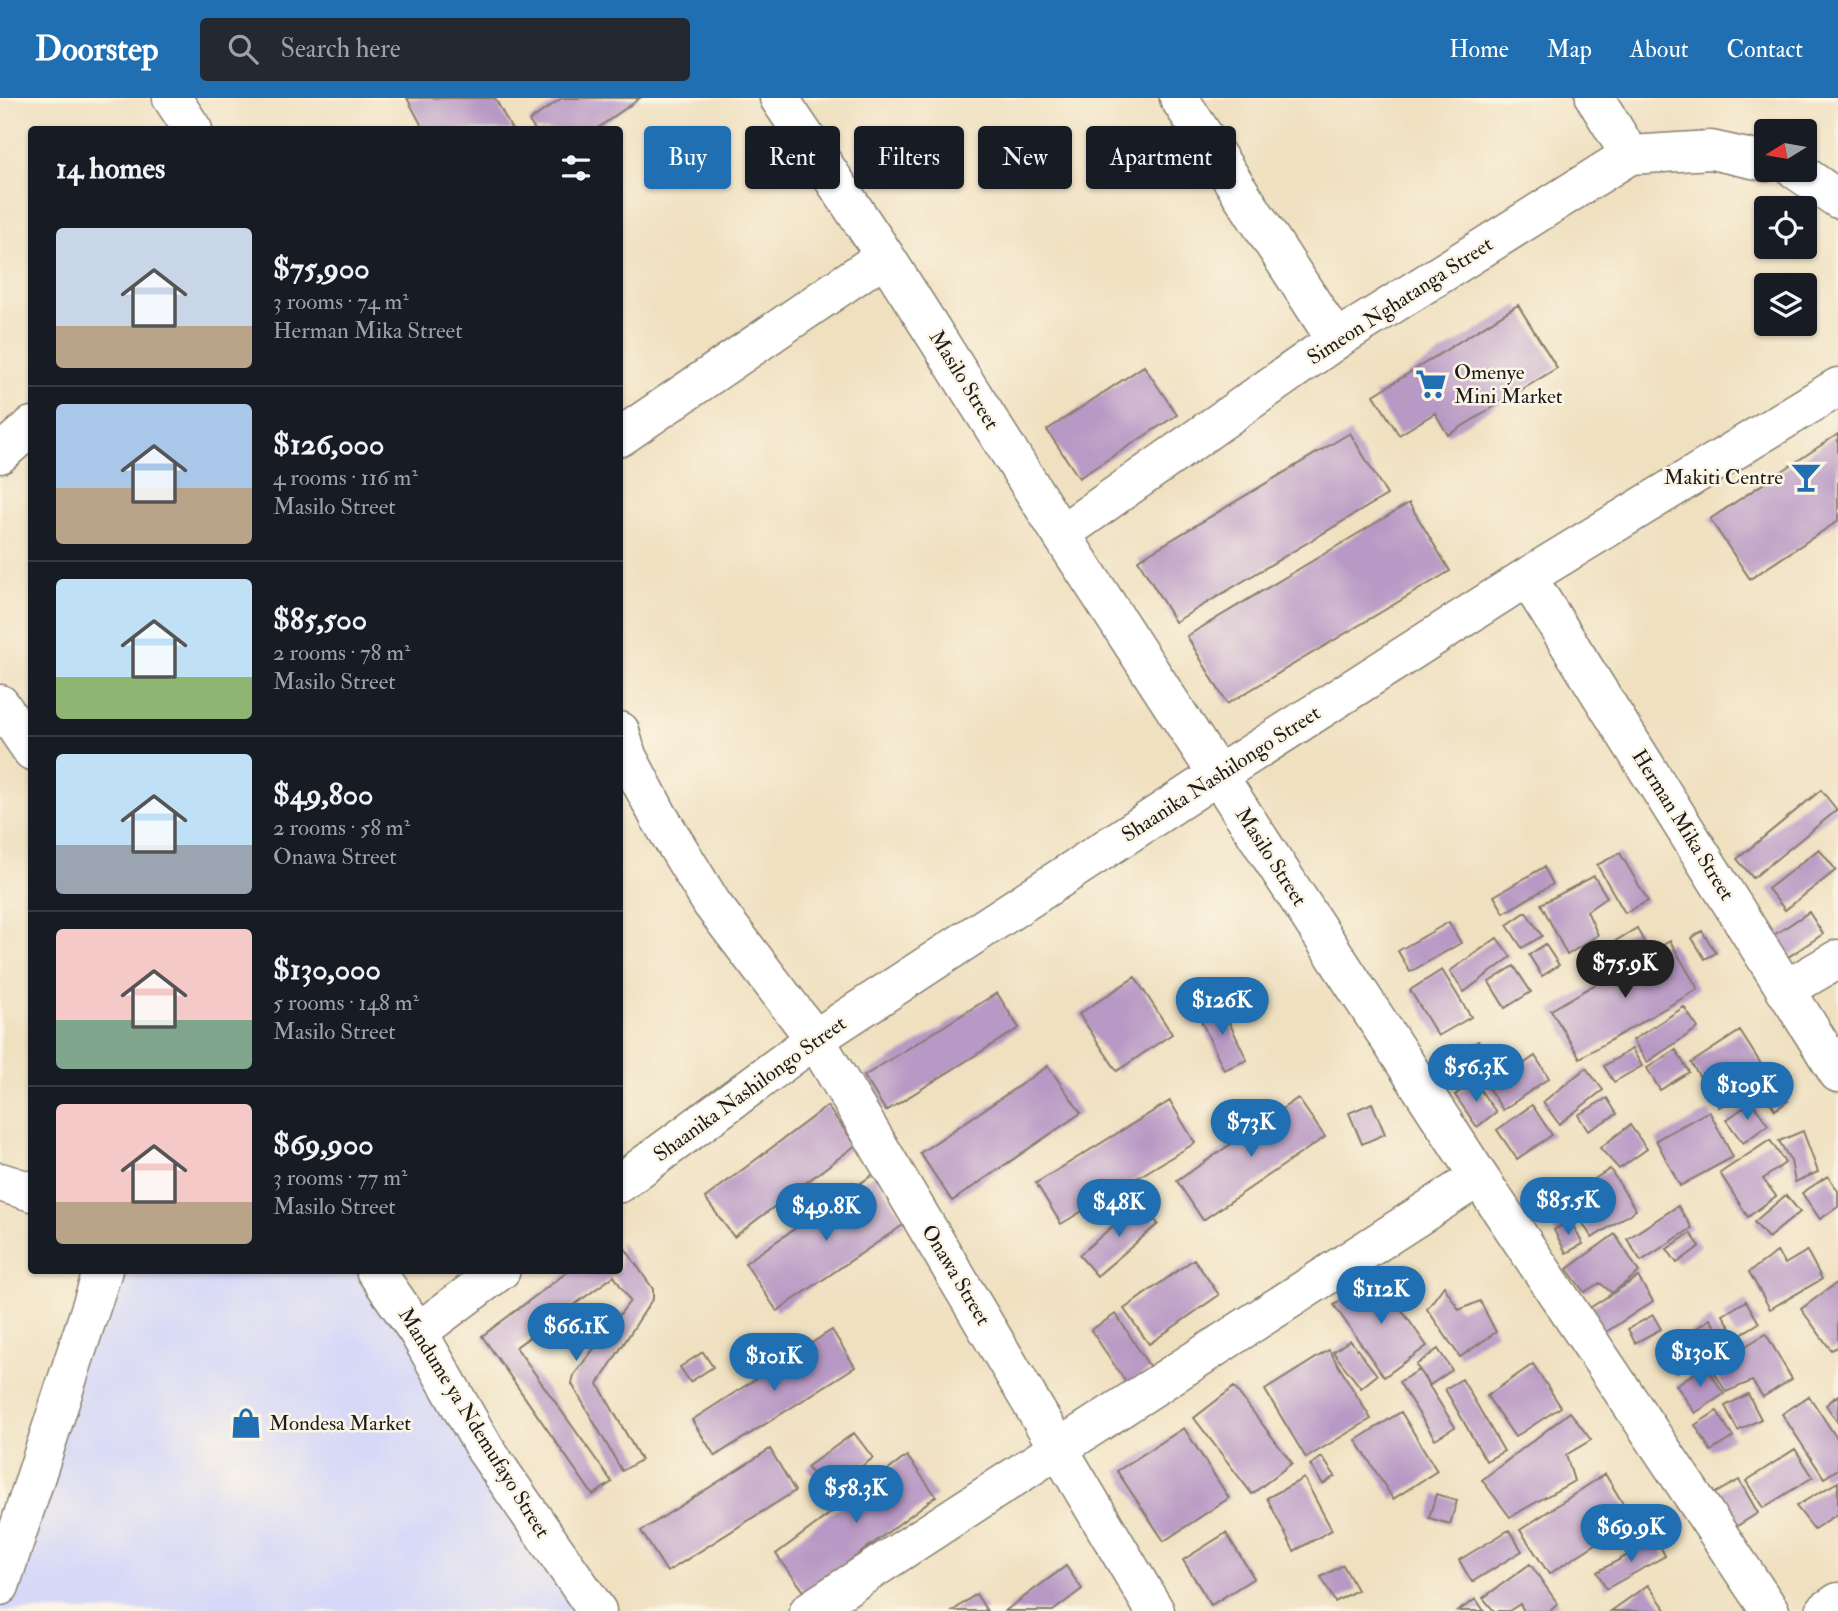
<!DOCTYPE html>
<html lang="en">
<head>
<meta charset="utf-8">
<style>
  body { margin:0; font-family:"IM FELL Double Pica",serif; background:#242831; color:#f1f3f6; height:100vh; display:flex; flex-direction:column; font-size:26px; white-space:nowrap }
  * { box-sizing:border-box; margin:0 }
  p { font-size:23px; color:#9ea1a6 }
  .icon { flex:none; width:38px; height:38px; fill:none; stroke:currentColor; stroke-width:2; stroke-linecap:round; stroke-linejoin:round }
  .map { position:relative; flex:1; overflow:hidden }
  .details { position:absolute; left:28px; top:28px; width:595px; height:1148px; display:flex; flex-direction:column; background:#171b24; border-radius:7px; box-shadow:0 2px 5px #0004 }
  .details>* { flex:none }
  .top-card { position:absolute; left:644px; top:28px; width:665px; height:63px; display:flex; gap:14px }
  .needle { width:46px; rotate:259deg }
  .controls { position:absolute; left:1754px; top:21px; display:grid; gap:14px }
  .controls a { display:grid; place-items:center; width:63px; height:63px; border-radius:7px; background:#171b24; box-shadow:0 2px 5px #0004; font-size:35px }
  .price { position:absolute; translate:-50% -60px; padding:0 16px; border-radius:24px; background:#1f6fb2; color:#fff; font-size:23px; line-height:46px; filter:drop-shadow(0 2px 4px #0008) }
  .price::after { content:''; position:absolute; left:50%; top:42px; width:21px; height:16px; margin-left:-10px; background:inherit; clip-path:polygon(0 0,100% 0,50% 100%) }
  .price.current { background:#222; color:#fff }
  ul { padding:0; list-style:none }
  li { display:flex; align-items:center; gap:21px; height:175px; padding:0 28px }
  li+li { border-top:2px solid #363941 }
  li span { display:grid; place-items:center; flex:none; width:196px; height:140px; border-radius:7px; color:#555 }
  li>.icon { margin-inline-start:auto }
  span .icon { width:84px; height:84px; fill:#fffc; stroke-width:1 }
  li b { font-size:30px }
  h2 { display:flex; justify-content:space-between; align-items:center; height:84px; padding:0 28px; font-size:30px }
  .pill { padding:0 24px; border-radius:7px; background:#171b24; box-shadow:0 2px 5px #0004; font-size:24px; line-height:63px }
  .pill.current { background:#1f6fb2; color:#fff }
  header { display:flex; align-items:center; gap:42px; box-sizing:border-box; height:98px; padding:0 35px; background:#1f6fb2; color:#fff }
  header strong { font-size:33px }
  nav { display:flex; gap:38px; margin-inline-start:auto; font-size:24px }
  .search { width:490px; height:63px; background:#242831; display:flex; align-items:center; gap:18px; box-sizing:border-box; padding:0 24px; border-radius:7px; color:#9ea1a6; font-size:26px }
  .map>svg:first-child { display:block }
  .built { fill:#d6d8f8 }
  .building { fill:#b898c4 }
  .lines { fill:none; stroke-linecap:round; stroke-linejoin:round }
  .minor-casing { stroke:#867e6e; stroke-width:41 }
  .minor { stroke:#fff; stroke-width:38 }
  .labels { text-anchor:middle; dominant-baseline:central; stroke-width:5; stroke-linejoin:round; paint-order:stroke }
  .street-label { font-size:21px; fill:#1c1c1c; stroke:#fcf5e5 }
  .poi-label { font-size:21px; fill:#1c1c1c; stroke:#fcf5e5; text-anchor:start }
</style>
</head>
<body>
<header>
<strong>Doorstep</strong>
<div class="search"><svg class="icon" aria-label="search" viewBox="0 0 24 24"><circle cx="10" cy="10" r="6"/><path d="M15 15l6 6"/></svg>Search here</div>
<nav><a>Home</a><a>Map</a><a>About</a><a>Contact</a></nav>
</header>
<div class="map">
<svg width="1838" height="1513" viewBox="0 0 1838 1513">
  <rect width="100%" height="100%" fill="#fcf5e5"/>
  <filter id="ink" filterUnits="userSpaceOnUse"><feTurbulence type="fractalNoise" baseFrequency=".0143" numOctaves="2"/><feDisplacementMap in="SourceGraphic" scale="14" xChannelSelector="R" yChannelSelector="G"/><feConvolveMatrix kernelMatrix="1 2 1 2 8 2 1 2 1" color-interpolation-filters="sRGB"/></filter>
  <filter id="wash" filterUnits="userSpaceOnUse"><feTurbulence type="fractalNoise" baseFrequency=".00686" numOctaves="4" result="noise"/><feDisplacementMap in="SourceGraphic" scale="28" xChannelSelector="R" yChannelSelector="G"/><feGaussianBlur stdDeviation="1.57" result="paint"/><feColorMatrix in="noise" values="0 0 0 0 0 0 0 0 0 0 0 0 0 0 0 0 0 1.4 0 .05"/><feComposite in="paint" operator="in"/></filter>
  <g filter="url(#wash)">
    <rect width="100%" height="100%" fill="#efe0c0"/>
    <path class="built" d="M103 1172 369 1173 597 1513H0V1488Z"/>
    <g id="blocks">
      <path class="building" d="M407 0H495L512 32H424Z
        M562 0H640L595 32H535L529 23Z
        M1518 207 1557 270 1448 337 1435 315 1399 337 1374 297Z
        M1144 268 1177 317 1079 380 1047 332Z
        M1350 335 1387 397 1175 524 1138 462Z
        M1838 336V423L1750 481 1710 421Z
        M1409 405 1450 473 1227 606 1187 538Z
        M1821 692 1837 712 1753 780 1737 761Z
        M1819 751 1836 772 1785 812 1768 791Z
        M1620 755 1648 803 1625 815 1597 767Z
        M1544 769 1553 786 1504 815 1494 798Z
        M1594 778 1607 799 1587 813 1598 837 1567 857 1541 806Z
        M1526 814 1542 838 1522 850 1507 827Z
        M1809 814 1823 836 1782 863 1768 841Z
        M1449 824 1461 845 1410 874 1398 853Z
        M1637 830 1645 846 1612 866 1602 851Z
        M1702 833 1716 855 1705 861 1692 840Z
        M1497 840 1511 859 1464 894 1450 873Z
        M1670 843 1698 891 1580 960 1551 912Z
        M1545 846 1559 867 1542 878 1529 857Z
        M1514 868 1531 894 1505 910 1489 884Z
        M1442 872 1471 919 1438 938 1410 892Z
        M1135 879 1172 936 1117 973 1079 916Z
        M997 895 1019 930 886 1013 864 978Z
        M1220 905 1247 962 1224 972 1198 916Z
        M1684 909 1698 930 1647 964 1633 942Z
        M1740 933 1768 977 1719 1009 1691 965Z
        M1478 943 1488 956 1459 974 1450 960Z
        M1632 951 1642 968 1614 984 1604 968Z
        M1676 952 1689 974 1660 992 1647 970Z
        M1535 958 1549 980 1503 1012 1488 990Z
        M1048 968 1081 1015 952 1103 920 1055Z
        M1586 970 1603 992 1559 1026 1543 1004Z
        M1474 983 1496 1014 1477 1029 1455 997Z
        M1776 984 1788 1003 1775 1012 1763 992Z
        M1298 1000 1325 1039 1203 1122 1177 1083Z
        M1607 1000 1617 1016 1588 1033 1578 1017Z
        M1170 1003 1195 1045 1061 1126 1036 1085Z
        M1752 1004 1768 1027 1743 1045 1726 1022Z
        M1372 1005 1385 1036 1362 1046 1349 1015Z
        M1532 1007 1552 1037 1517 1061 1497 1032Z
        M827 1008 856 1047 734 1139 705 1100Z
        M1709 1013 1733 1059 1680 1088 1656 1042Z
        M1630 1027 1647 1051 1619 1071 1600 1050Z
        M1803 1033 1818 1074 1795 1084 1791 1063 1779 1043Z
        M1770 1042 1785 1065 1763 1081 1776 1098 1748 1119 1720 1075Z
        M1610 1071 1636 1112 1592 1140 1567 1099Z
        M874 1076 906 1125 777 1213 745 1165Z
        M1828 1078 1838 1093V1109L1820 1121 1802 1095Z
        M1786 1097 1800 1114 1768 1140 1754 1124Z
        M1141 1104 1158 1126 1097 1178 1079 1157Z
        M1678 1108 1692 1130 1641 1163 1627 1141Z
        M1570 1122 1583 1146 1566 1155 1554 1132Z
        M1690 1135 1700 1148 1677 1165 1667 1151Z
        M1615 1136 1639 1174 1612 1195 1600 1185 1584 1194 1567 1171Z
        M620 1143 653 1191V1200L598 1286 641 1362 622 1373 572 1286 574 1277 630 1203 614 1178 516 1249 612 1384 593 1397 482 1238 570 1172H620Z
        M1807 1153 1822 1181 1770 1211 1749 1174 1777 1154 1785 1166Z
        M1194 1161 1219 1197 1149 1246 1124 1211Z
        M1377 1177 1427 1248 1384 1279 1334 1207Z
        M1638 1179 1653 1203 1600 1238 1585 1213Z
        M1838 1184V1249L1831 1252 1801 1211Z
        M1444 1188 1459 1212 1480 1203 1496 1234 1460 1259 1427 1211Z
        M1746 1203 1759 1225 1736 1239 1723 1217Z
        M1116 1216 1151 1271 1127 1286 1091 1232Z
        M1653 1217 1661 1231 1635 1245 1628 1231Z
        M1710 1221 1724 1243 1677 1275 1663 1254Z
        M832 1232 855 1269 715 1358 692 1322Z
        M1766 1236 1792 1281 1763 1299 1752 1283 1726 1294 1711 1268Z
        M1350 1242 1377 1277 1361 1290 1333 1254Z
        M1438 1251 1452 1272 1430 1287 1416 1267Z
        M1329 1252 1371 1321 1306 1360 1265 1292Z
        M703 1254 713 1269 690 1284 680 1269Z
        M1533 1266 1561 1309 1515 1339 1487 1298Z
        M1706 1268 1724 1296 1695 1315 1676 1287Z
        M1419 1272 1455 1329 1435 1341 1399 1284Z
        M1462 1281 1504 1353 1486 1363 1445 1291Z
        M1234 1289 1292 1365 1252 1396 1194 1320Z
        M1748 1296 1761 1321 1738 1333 1725 1308Z
        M1838 1297V1325L1826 1307Z
        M1809 1298 1838 1342V1371L1824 1380 1782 1316Z
        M1717 1313 1733 1339 1711 1353 1695 1327Z
        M1401 1314 1437 1373 1393 1401 1356 1342Z
        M1570 1314 1591 1342 1566 1357 1574 1383 1510 1419 1482 1382Z
        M1184 1330 1229 1400 1164 1443 1117 1373Z
        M854 1335 873 1360 825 1395 807 1369Z
        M770 1351 795 1393 667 1474 641 1433Z
        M1795 1351 1813 1379 1763 1410 1746 1383Z
        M907 1358 936 1398 806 1496 776 1456Z
        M1322 1359 1335 1378 1323 1386 1310 1367Z
        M1605 1376 1633 1422 1549 1476 1520 1432Z
        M1304 1380 1332 1432 1294 1453 1267 1400Z
        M1739 1382 1758 1415 1732 1431 1712 1397Z
        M1838 1384V1419L1836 1417 1814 1431 1796 1408Z
        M1436 1396 1457 1403 1450 1426 1429 1420Z
        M1509 1432 1522 1453 1472 1484 1459 1462Z
        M1226 1435 1254 1480 1211 1507 1183 1462Z
        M1657 1441 1665 1458 1606 1491 1597 1474Z
        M1530 1466 1558 1506 1550 1513H1524L1520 1506 1509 1513H1494L1483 1500Z
        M1343 1467 1357 1492 1335 1504 1321 1479Z
        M1066 1468 1082 1491 1053 1513H1005Z
        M1648 1487 1667 1513H1611Z
        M976 1496 987 1513H953Z
        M1476 1501 1484 1513H1458Z"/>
    </g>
  </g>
  <g filter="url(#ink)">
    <use href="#blocks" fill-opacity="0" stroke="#867e6e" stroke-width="2"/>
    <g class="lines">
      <defs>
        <path id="minor" d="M172 0 193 32
          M779 0 885 158 1061 436 1479 1079 1770 1513
          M1179 0 1336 242
          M1595 0 1630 57
          M1796 72 1838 101
          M620 339 885 158
          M0 356 32 328
          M1061 436 1336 242 1630 57 1711 52 1766 64
          M1527 479 1838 975
          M0 606 32 653
          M620 633 627 658 659 719 712 806 815 941 1155 1513
          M1785 892 1838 861
          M0 1084 32 1094
          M620 1085 815 941 1218 677 1527 479 1838 289
          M375 1172 418 1234 485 1351 597 1513
          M418 1234 501 1172
          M0 1488 103 1172
          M809 1513 1059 1350 1479 1079
          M1825 1513 1838 1504"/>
      </defs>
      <use href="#minor" class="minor-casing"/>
      <use href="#minor" class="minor"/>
    </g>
  </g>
  <defs>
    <symbol id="supermarket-bare" viewBox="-9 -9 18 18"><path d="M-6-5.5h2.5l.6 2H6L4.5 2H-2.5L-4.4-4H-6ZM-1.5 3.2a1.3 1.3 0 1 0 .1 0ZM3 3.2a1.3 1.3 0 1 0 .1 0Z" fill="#1f6fb2" stroke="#fcf5e5" stroke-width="2.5" paint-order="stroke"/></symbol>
    <symbol id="bar-bare" viewBox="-9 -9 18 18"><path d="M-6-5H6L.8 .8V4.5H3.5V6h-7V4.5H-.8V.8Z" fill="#1f6fb2" stroke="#fcf5e5" stroke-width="2.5" paint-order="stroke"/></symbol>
    <symbol id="shop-bare" viewBox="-9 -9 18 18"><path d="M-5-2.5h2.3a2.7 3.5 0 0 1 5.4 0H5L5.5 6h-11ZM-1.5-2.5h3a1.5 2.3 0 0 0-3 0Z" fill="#1f6fb2" stroke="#fcf5e5" stroke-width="2.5" paint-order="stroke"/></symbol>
  </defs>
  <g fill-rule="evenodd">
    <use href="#supermarket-bare" x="1409" y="264" width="44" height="44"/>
    <use href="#bar-bare" x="1784" y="357" width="44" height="44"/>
    <use href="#shop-bare" x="224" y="1303" width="44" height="44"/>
  </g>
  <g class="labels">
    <g class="street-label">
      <text transform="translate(1400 203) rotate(-33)">Simeon Nghatanga Street</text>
      <text transform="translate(964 282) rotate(58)">Masilo Street</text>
      <text transform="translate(1221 676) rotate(-33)">Shaanika Nashilongo Street</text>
      <text transform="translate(1683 727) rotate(58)">Herman Mika Street</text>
      <text transform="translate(1271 759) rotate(57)">Masilo Street</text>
      <text transform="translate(750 991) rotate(-36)">Shaanika Nashilongo Street</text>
      <text transform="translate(956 1177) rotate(59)">Onawa Street</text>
      <text transform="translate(474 1325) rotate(58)">Mandume ya Ndemufayo Street</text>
    </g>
    <g class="poi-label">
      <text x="1454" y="274">Omenye<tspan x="1454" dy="24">Mini Market</tspan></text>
      <text x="1783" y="379" text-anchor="end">Makiti Centre</text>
      <text x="269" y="1325">Mondesa Market</text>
    </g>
  </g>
</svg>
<div class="controls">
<a><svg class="needle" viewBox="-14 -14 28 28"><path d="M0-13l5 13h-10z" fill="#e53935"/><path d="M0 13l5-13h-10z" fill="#9ea1a6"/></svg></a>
<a><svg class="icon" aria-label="locate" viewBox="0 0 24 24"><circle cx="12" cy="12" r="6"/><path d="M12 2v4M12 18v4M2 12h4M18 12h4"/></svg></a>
<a><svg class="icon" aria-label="layers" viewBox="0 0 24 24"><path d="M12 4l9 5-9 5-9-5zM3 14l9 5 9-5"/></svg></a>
</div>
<b class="price current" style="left:1625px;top:902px">$75.9K</b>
<b class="price" style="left:1222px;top:939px">$126K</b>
<b class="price" style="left:1476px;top:1006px">$56.3K</b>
<b class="price" style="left:1747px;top:1024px">$109K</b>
<b class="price" style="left:1251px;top:1061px">$73K</b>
<b class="price" style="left:1568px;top:1139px">$85.5K</b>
<b class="price" style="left:1119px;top:1141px">$48K</b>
<b class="price" style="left:826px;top:1145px">$49.8K</b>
<b class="price" style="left:1381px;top:1228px">$112K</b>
<b class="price" style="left:576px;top:1265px">$66.1K</b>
<b class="price" style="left:1700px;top:1291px">$130K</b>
<b class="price" style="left:774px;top:1295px">$101K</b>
<b class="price" style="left:856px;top:1427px">$58.3K</b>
<b class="price" style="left:1631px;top:1466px">$69.9K</b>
<div class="top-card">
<a class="pill current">Buy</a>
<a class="pill">Rent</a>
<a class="pill">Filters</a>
<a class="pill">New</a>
<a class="pill">Apartment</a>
</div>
<section class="details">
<h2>14 homes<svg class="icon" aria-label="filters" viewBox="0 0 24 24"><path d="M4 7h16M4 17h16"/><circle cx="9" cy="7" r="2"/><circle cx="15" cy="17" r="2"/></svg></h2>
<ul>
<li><span style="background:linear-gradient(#c9d6e8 70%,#b9a48a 0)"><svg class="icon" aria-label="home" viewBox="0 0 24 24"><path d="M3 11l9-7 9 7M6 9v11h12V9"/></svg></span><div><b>$75,900</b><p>3 rooms · 74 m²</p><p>Herman Mika Street</p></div></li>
<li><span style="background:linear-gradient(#a9c7e8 60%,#b9a48a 0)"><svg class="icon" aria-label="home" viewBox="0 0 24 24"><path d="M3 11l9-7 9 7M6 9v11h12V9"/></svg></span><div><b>$126,000</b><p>4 rooms · 116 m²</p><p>Masilo Street</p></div></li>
<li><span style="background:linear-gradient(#bfe0f5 70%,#8fb573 0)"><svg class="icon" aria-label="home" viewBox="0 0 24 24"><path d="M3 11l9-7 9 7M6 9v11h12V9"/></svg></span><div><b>$85,500</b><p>2 rooms · 78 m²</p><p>Masilo Street</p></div></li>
<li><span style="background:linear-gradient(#bfe0f5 65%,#9aa5b1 0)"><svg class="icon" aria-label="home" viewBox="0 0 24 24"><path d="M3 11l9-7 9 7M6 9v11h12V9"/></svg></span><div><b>$49,800</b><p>2 rooms · 58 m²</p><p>Onawa Street</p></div></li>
<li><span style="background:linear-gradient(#f6c9c9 65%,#7fa58c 0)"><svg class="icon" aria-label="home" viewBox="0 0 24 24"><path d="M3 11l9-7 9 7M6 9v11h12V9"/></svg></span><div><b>$130,000</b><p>5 rooms · 148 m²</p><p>Masilo Street</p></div></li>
<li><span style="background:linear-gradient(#f6c9c9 70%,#b9a48a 0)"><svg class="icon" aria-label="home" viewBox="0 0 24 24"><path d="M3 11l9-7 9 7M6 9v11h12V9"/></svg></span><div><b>$69,900</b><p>3 rooms · 77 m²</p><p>Masilo Street</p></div></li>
</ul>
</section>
</div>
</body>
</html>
